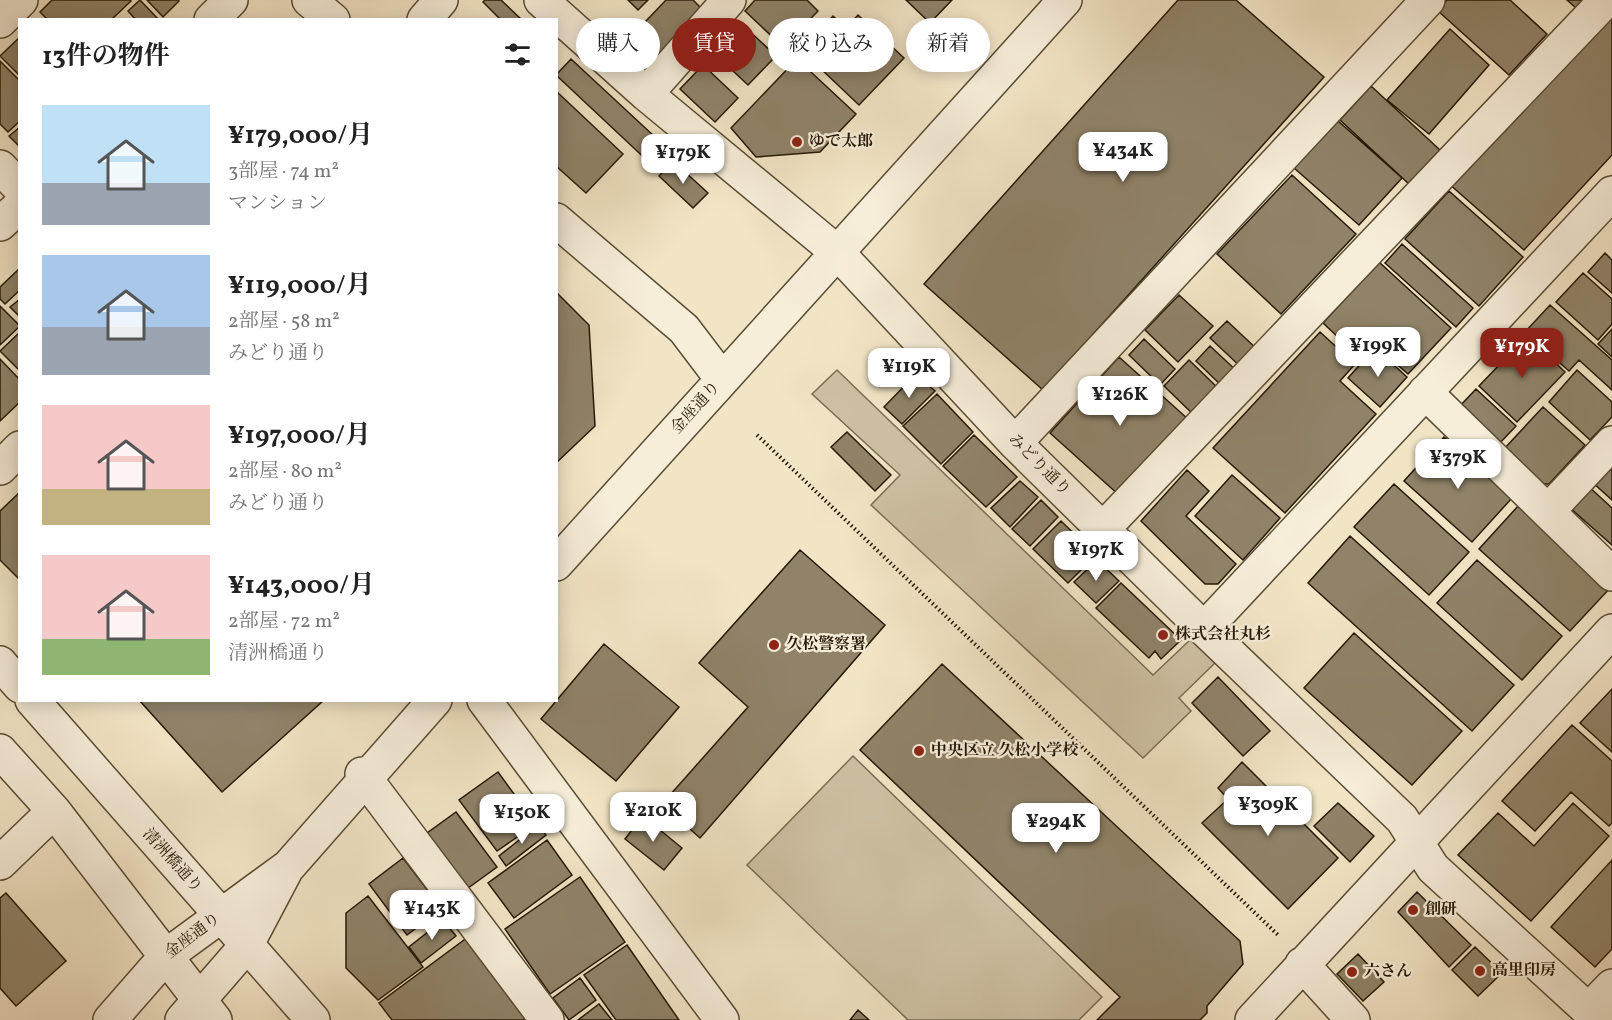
<!DOCTYPE html>
<html lang="ja">
<head>
<meta charset="utf-8">
<style>
  body { margin:0; font-family:Vollkorn,"Noto Serif JP",serif; background:#f6f6f6; color:#222; height:100vh; display:flex; flex-direction:column; font-size:22px; white-space:nowrap }
  * { box-sizing:border-box; margin:0 }
  p { font-size:20px; color:#767676 }
  .icon { flex:none; width:33px; height:33px; fill:none; stroke:currentColor; stroke-width:2; stroke-linecap:round; stroke-linejoin:round }
  .map { position:relative; flex:1; overflow:hidden }
  .drawer { position:absolute; left:18px; top:18px; width:540px; height:684px; display:flex; flex-direction:column; background:#fff; border-radius:0px; box-shadow:0 3px 15px #0003 }
  .drawer>* { flex:none }
  .guide { position:absolute; left:576px; top:18px; width:570px; height:54px; display:flex; gap:12px }
  .price { position:absolute; translate:-50% -51px; padding:0 14px; border-radius:12px; background:#fff; color:#222; font-size:20px; line-height:39px; filter:drop-shadow(0 2px 3px #0008) }
  .price::after { content:''; position:absolute; left:50%; top:36px; width:18px; height:14px; margin-left:-9px; background:inherit; clip-path:polygon(0 0,100% 0,50% 100%) }
  .price.current { background:#8f2418; color:#fff }
  ul { padding:0; list-style:none }
  li { display:flex; align-items:center; gap:18px; height:150px; padding:0 24px }
  li span { display:grid; place-items:center; flex:none; width:168px; height:120px; border-radius:0px; color:#555 }
  li>.icon { margin-inline-start:auto }
  span .icon { width:72px; height:72px; fill:#fffc; stroke-width:1 }
  li b { font-size:26px }
  h2 { display:flex; justify-content:space-between; align-items:center; height:72px; padding:0 24px; font-size:26px }
  .chip { padding:0 21px; border-radius:27px; background:#fff; box-shadow:0 3px 15px #0003; font-size:21px; line-height:54px }
  .chip.current { background:#8f2418; color:#fff }
  .map>svg:first-child { display:block }
  .green { fill:#cfc2a5; stroke:#7a6e55; stroke-width:1.5 }
  .building { fill:#908369; stroke:#261905; stroke-width:1.5 }
  .lines { fill:none; stroke-linecap:round; stroke-linejoin:round }
  .minor-casing { stroke:#594c35; stroke-width:36 }
  .path { stroke:#261905; stroke-width:4; stroke-dasharray:1.5 3; stroke-linecap:butt }
  .minor { stroke:#f7eeda; stroke-width:33 }
  .poi-dot { fill:#8f2418; stroke:#f7eeda; stroke-width:2 }
  .labels { text-anchor:middle; dominant-baseline:central; stroke-width:4.5; stroke-linejoin:round; paint-order:stroke }
  .poi-label { font-size:16px; font-weight:bold; fill:#261905; stroke:#f7eeda; text-anchor:start }
  .street-label { font-size:16px; fill:#261905; stroke:#f7eeda }
</style>
</head>
<body>
<div class="map">
<svg width="1612" height="1020" viewBox="0 0 1612 1020">
  <rect width="100%" height="100%" fill="#f2e5c6"/>
  <filter id="stains"><feTurbulence type="fractalNoise" baseFrequency=".00333" numOctaves="4"/><feColorMatrix values="0 0 0 0 .2 0 0 0 0 .09 0 0 0 0 .02 0 0 0 .5 -.17"/></filter>
  <radialGradient id="worn" r=".72"><stop offset=".6" stop-color="#630" stop-opacity="0"/><stop offset="1" stop-color="#630" stop-opacity=".3"/></radialGradient>
  <path class="green" d="M837 370 1153 675 1191 639 1215 663 1179 698 1191 711 1143 758 871 505 900 475 812 394Z
    M853 756 1102 997 1079 1020H908L747 865Z"/>
  <path class="building" d="M52 0H130L131 1 111 20H48L40 12Z
    M140 0 159 20H136L128 11Z
    M147 0H178L179 1 163 17Z
    M485 0H501L522 20H501L483 2Z
    M628 0H648L638 10Z
    M666 0H693L706 13 655 66 628 40Z
    M755 0H807L818 11 783 47 745 11Z
    M906 0H952L930 23Z
    M1178 0H1236L1324 77 1043 390 924 284Z
    M1447 0H1510L1547 34 1509 75 1437 10Z
    M1567 0H1583L1576 8Z
    M1612 12V155L1524 250 1447 182Z
    M858 15 904 58 859 105 801 50 833 16 846 28Z
    M744 26 776 56 748 85 716 55Z
    M1450 29 1489 65 1429 134 1387 100Z
    M20 37V76L0 56Z
    M571 59 669 150 653 166 556 75Z
    M797 59 856 114 820 152 756 157 731 128Z
    M0 61 20 81V121L8 132 0 124Z
    M703 65 738 98 715 122 680 89Z
    M1371 86 1441 151 1410 185 1340 120Z
    M556 91 623 154 586 193 556 166Z
    M1337 120 1402 178 1359 225 1294 168Z
    M20 127V147L9 136Z
    M673 161 708 193 693 208 659 176Z
    M1292 175 1356 234 1281 314 1217 254Z
    M1449 191 1523 257 1479 306 1405 239Z
    M1402 244 1473 308 1456 327 1385 263Z
    M1605 253 1612 260V293L1588 272Z
    M1379 262 1451 328 1408 374 1369 340 1356 354 1323 323Z
    M20 268V290L5 304 0 299V287Z
    M1583 273 1612 299V324L1598 340 1556 302Z
    M556 292 589 325 595 426 556 463Z
    M1179 295 1213 326 1178 362 1145 330Z
    M20 299V317L10 307Z
    M1550 305 1612 360V390L1579 360 1569 371 1525 332Z
    M0 306 20 326 0 345Z
    M1227 321 1259 351 1242 368 1210 338Z
    M1612 329V357L1598 344Z
    M20 332V371L0 351Z
    M1320 332 1355 364 1340 381 1376 414 1285 513 1213 448Z
    M1527 336 1565 372 1517 422 1479 386Z
    M1144 339 1175 369 1160 385 1129 355Z
    M1210 346 1239 373 1224 388 1196 361Z
    M1375 348 1407 377 1380 407 1348 378Z
    M1119 357 1189 420 1120 496 1050 433Z
    M0 359 20 380V402L0 421Z
    M1189 360 1222 392 1197 418 1164 386Z
    M1577 370 1612 402V417L1590 440 1549 402Z
    M916 374 935 391 902 424 884 407Z
    M1476 389 1516 426 1498 445 1458 408Z
    M937 394 973 432 941 464 903 426Z
    M1543 407 1585 445 1549 484H1543L1504 449Z
    M847 432 891 475 875 491 831 447Z
    M974 435 1017 477 986 507 943 466Z
    M1444 437 1512 498 1472 542 1404 481Z
    M1612 461V500L1592 482Z
    M1187 470 1209 491 1186 516 1236 564 1218 584H1205L1141 521Z
    M1232 475 1280 518 1243 560 1195 516Z
    M1020 481 1038 497 1010 527 991 508Z
    M1394 484 1469 552 1429 595 1354 527Z
    M1588 486 1612 508V545L1569 507Z
    M20 492V580L0 560V511Z
    M1041 500 1058 517 1030 546 1012 529Z
    M1519 505 1611 587 1570 631 1479 549Z
    M1061 521 1096 555 1068 583 1033 549Z
    M1350 536 1514 685 1472 731 1308 583Z
    M800 550 885 625 700 838 662 804 748 707 699 663Z
    M1097 560 1119 581 1096 603 1074 582Z
    M1477 560 1562 636 1522 680 1437 603Z
    M1121 583 1181 640 1161 659 1155 651 1149 658 1096 608Z
    M1354 633 1462 731 1412 785 1304 688Z
    M604 644 679 707 616 781 541 719Z
    M942 664 1240 941 1243 964 1207 1006V1013L1200 1020H1097L1120 997 860 750Z
    M1218 677 1270 731 1243 756 1192 703Z
    M1612 689V752L1580 723Z
    M139 700H324L222 792Z
    M1572 725 1612 761V823L1609 826 1571 792 1535 831 1502 801Z
    M1242 762 1338 858 1288 909 1202 823 1228 799 1218 788Z
    M498 772 536 824 497 851 459 800Z
    M1338 803 1374 836 1350 862 1314 826Z
    M1573 803 1609 836 1531 921 1458 855 1498 813 1534 846Z
    M456 812 497 867 464 891 423 836Z
    M643 816 682 848 664 870 625 839Z
    M538 825 546 835 506 866 499 856Z
    M547 840 572 875 514 918 488 883Z
    M403 858 442 909 407 935 369 884Z
    M1612 860V949L1595 967 1551 927Z
    M580 877 625 942 550 994 505 929Z
    M1417 892 1471 945 1449 967 1398 912Z
    M6 893 66 961 16 1006 0 988V898Z
    M368 896 423 967 378 1000 346 968V913Z
    M443 920 456 936 421 963 409 947Z
    M468 937 528 1020H392L379 1003Z
    M627 945 679 1020H616L584 975Z
    M1475 947 1502 973 1478 996 1452 970Z
    M1358 954 1384 982 1363 1001 1337 974Z
    M580 978 596 1000 569 1020 553 998Z
    M599 1004 612 1020H578Z
    M858 1010 869 1020H850Z"/>
  <g class="lines">
    <defs>
      <path id="minor" d="M309 0 333 20
        M541 0 646 94 837 252 1015 443 1204 629 1402 819 1433 868 1599 1020
        M211 20 231 0
        M424 20 441 0
        M0 21 21 0
        M646 94 729 0
        M0 167 20 188
        M556 220 684 329 722 379
        M0 224 20 206
        M1425 392 1612 574
        M1015 443 1428 0
        M0 468 20 448
        M1548 511 1612 443
        M1103 529 1606 0
        M556 564 1065 0
        M1204 629 1612 193
        M0 663 20 686
        M32 700 313 1020
        M484 700 722 1020
        M0 751 54 811 215 1020
        M362 774 547 1020
        M0 863 54 811
        M1302 964 1353 1020
        M1589 1010 1612 986
        M110 1020 166 956 289 866 435 700
        M182 1020 246 946 285 872
        M1252 1020 1612 631"/>
    </defs>
    <use href="#minor" class="minor-casing"/>
    <path class="path" d="M757 435 1278 935"/>
    <use href="#minor" class="minor"/>
  </g>
  <g class="poi-dot">
    <circle cx="797" cy="142" r="6"/>
    <circle cx="1163" cy="635" r="6"/>
    <circle cx="774" cy="645" r="6"/>
    <circle cx="919" cy="751" r="6"/>
    <circle cx="1413" cy="910" r="6"/>
    <circle cx="1480" cy="971" r="6"/>
    <circle cx="1352" cy="972" r="6"/>
  </g>
  <g class="labels">
    <g class="poi-label">
      <text x="809" y="142">ゆで太郎</text>
      <text x="1175" y="635">株式会社丸杉</text>
      <text x="786" y="645">久松警察署</text>
      <text x="931" y="751">中央区立 久松小学校</text>
      <text x="1425" y="910">創研</text>
      <text x="1492" y="971">高里印房</text>
      <text x="1364" y="972">六さん</text>
    </g>
    <g class="street-label">
      <text transform="translate(696 408) rotate(-48)">金座通り</text>
      <text transform="translate(1039 465) rotate(45)">みどり通り</text>
      <text transform="translate(172 861) rotate(48)">清洲橋通り</text>
      <text transform="translate(193 936) rotate(-37)">金座通り</text>
    </g>
  </g>
  <rect width="100%" height="100%" filter="url(#stains)"/>
  <rect width="100%" height="100%" fill="url(#worn)"/>
</svg>
<b class="price" style="left:1123px;top:183px">¥434K</b>
<b class="price" style="left:683px;top:185px">¥179K</b>
<b class="price" style="left:1378px;top:378px">¥199K</b>
<b class="price current" style="left:1522px;top:379px">¥179K</b>
<b class="price" style="left:909px;top:399px">¥119K</b>
<b class="price" style="left:1120px;top:427px">¥126K</b>
<b class="price" style="left:1458px;top:490px">¥379K</b>
<b class="price" style="left:1096px;top:582px">¥197K</b>
<b class="price" style="left:1268px;top:837px">¥309K</b>
<b class="price" style="left:653px;top:843px">¥210K</b>
<b class="price" style="left:522px;top:845px">¥150K</b>
<b class="price" style="left:1056px;top:854px">¥294K</b>
<b class="price" style="left:432px;top:941px">¥143K</b>
<div class="guide">
<a class="chip">購入</a>
<a class="chip current">賃貸</a>
<a class="chip">絞り込み</a>
<a class="chip">新着</a>
</div>
<section class="drawer">
<h2>13件の物件<svg class="icon" aria-label="filters" viewBox="0 0 24 24"><path d="M4 7h16M4 17h16"/><circle cx="9" cy="7" r="2"/><circle cx="15" cy="17" r="2"/></svg></h2>
<ul>
<li><span style="background:linear-gradient(#bfe0f5 65%,#9aa5b1 0)"><svg class="icon" aria-label="home" viewBox="0 0 24 24"><path d="M3 11l9-7 9 7M6 9v11h12V9"/></svg></span><div><b>¥179,000/月</b><p>3部屋 · 74 m²</p><p>マンション</p></div></li>
<li><span style="background:linear-gradient(#a9c7e8 60%,#9aa5b1 0)"><svg class="icon" aria-label="home" viewBox="0 0 24 24"><path d="M3 11l9-7 9 7M6 9v11h12V9"/></svg></span><div><b>¥119,000/月</b><p>2部屋 · 58 m²</p><p>みどり通り</p></div></li>
<li><span style="background:linear-gradient(#f6c9c9 70%,#c2b280 0)"><svg class="icon" aria-label="home" viewBox="0 0 24 24"><path d="M3 11l9-7 9 7M6 9v11h12V9"/></svg></span><div><b>¥197,000/月</b><p>2部屋 · 80 m²</p><p>みどり通り</p></div></li>
<li><span style="background:linear-gradient(#f6c9c9 70%,#8fb573 0)"><svg class="icon" aria-label="home" viewBox="0 0 24 24"><path d="M3 11l9-7 9 7M6 9v11h12V9"/></svg></span><div><b>¥143,000/月</b><p>2部屋 · 72 m²</p><p>清洲橋通り</p></div></li>
</ul>
</section>
</div>
</body>
</html>
